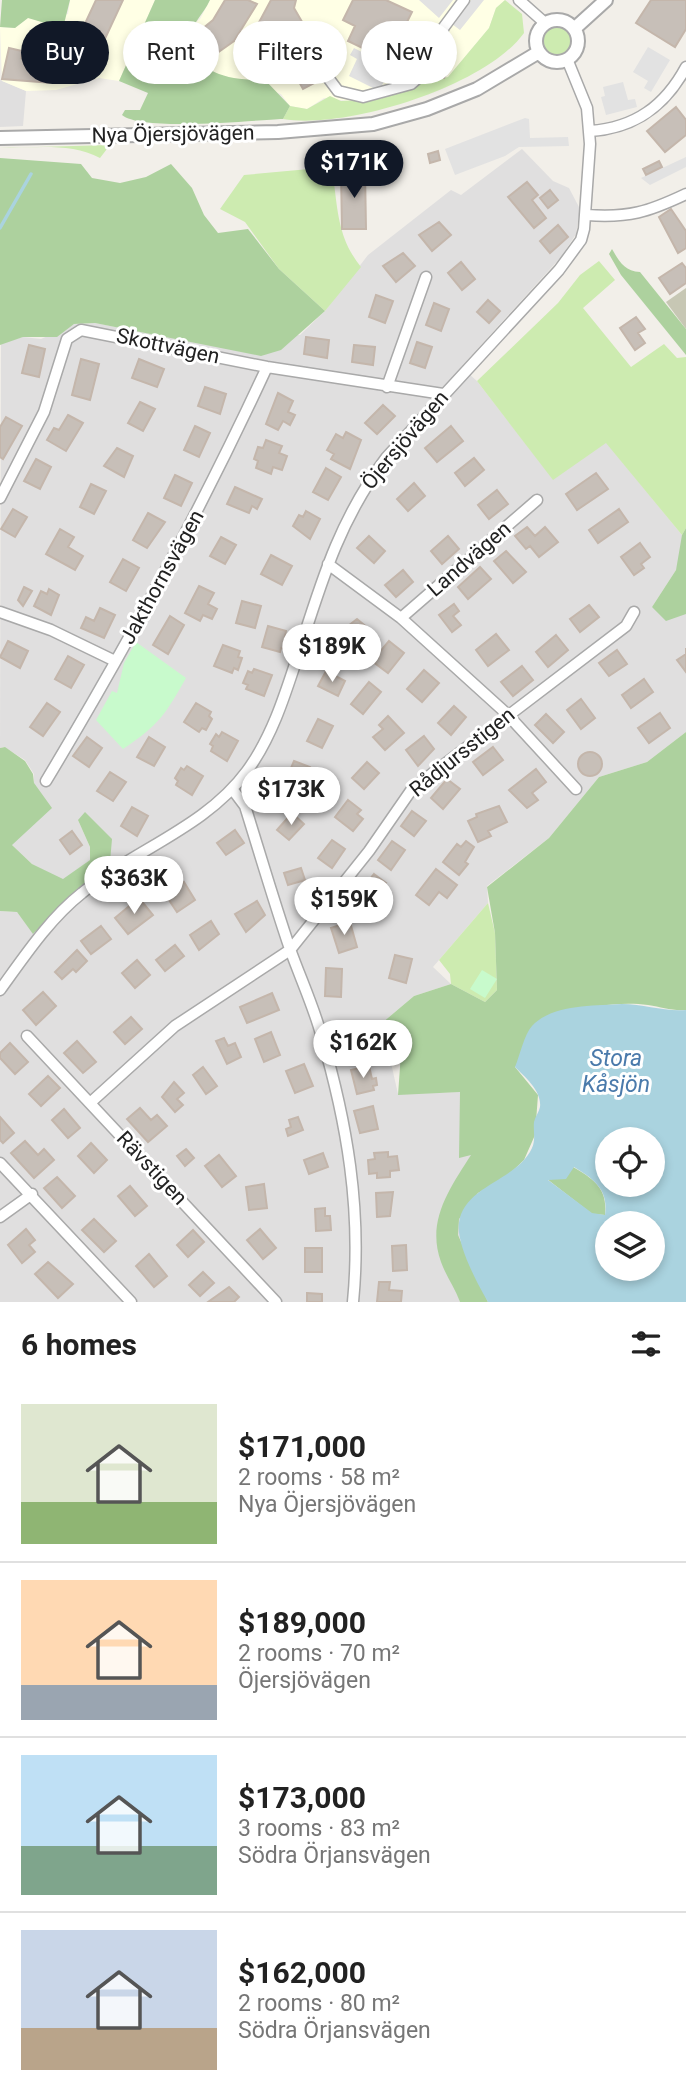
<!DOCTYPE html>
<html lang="en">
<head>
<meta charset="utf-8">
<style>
  body { margin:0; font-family:Roboto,sans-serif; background:#f6f6f6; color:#222; height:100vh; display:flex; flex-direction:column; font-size:26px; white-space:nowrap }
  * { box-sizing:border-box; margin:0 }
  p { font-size:23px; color:#767676 }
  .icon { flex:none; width:38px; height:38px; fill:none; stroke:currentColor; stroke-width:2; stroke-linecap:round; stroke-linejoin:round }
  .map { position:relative; height:1302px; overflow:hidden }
  .drawer { display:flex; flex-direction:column; background:#fff; flex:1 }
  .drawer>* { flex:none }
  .top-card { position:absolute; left:21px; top:21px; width:644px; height:63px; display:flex; gap:14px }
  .fabs { position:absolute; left:595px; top:1127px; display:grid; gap:14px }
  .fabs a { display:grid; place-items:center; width:70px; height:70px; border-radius:50%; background:#fff; box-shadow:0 4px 10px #0003; font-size:35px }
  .price { position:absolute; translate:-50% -60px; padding:0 16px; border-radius:24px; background:#fff; color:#222; font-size:23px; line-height:46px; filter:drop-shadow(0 2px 4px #0008) }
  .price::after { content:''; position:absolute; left:50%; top:42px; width:21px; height:16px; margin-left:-10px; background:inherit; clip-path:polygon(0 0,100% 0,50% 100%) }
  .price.current { background:#111827; color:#fff }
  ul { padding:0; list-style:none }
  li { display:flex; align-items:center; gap:21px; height:175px; padding:0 21px }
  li+li { border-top:2px solid #e0e0e0 }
  li span { display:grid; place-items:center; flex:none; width:196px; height:140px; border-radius:0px; color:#555 }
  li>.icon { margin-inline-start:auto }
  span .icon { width:84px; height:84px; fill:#fffc; stroke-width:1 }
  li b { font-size:30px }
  h2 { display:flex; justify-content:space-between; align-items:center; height:84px; padding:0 21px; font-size:30px }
  .pill { padding:0 24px; border-radius:32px; background:#fff; box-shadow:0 4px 10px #0003; font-size:24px; line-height:63px }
  .pill.current { background:#111827; color:#fff }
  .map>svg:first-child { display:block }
  .residential { fill:#e0dfdf }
  .education { fill:#ffffe5 }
  .construction { fill:#c7c7b4 }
  .grass { fill:#cdebb0 }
  .forest { fill:#add19e }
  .park { fill:#c8facc }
  .parking { fill:#e2e2e2 }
  .water { fill:#aad3df; fill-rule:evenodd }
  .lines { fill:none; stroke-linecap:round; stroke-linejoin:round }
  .stream { stroke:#aad3df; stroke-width:3.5 }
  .building { fill:#c7bfb8; stroke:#c4b6ab; stroke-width:2 }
  .minor-casing { stroke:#a9a9a9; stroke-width:13 }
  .tertiary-casing { stroke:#a9a9a9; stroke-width:16 }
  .minor { stroke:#fff; stroke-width:10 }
  .tertiary { stroke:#fff; stroke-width:12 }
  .labels { text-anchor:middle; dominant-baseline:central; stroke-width:6; stroke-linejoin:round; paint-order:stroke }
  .street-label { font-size:21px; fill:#222; stroke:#fff }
  .water-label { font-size:23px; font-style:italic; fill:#4a7aab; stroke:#fff }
</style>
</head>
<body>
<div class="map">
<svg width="686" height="1302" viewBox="0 0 686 1302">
  <rect width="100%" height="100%" fill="#f2efe9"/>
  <path class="residential" d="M0 80 26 91 23 126 0 127Z
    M522 149 553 181 569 188 580 209 576 234 561 257 461 367 477 381 553 479 606 442 682 535 683 551 676 570 652 607 686 610V732L647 762 599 777 549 838 487 886 488 903 433 967 451 984 414 996 382 1023 398 1094 460 1092 472 1154 453 1282 460 1302H0V911L17 912 34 934 68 897 110 863 78 820 90 847V860L63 880 32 864 12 845 34 783V774L25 760 4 747 0 748 1 343 23 337 41 339 74 324 95 323 162 336 300 335 325 311 368 255 451 190 461 195Z"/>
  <path class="education" d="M70 0H155L119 81 99 78 56 90 26 91 2 81 0 27 15 28 28 18 40 21 68 14Z
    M210 0H505L496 8 489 28 448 77 422 83 380 99 359 102 324 98 307 109 290 106 281 94 242 80 221 77 193 56 186 41 190 28 200 19Z"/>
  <path class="construction" d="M686 288V329L666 302Z"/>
  <path class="grass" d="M505 0 522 14 524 33C486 86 347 130 283 119L290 106 307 109 330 96 341 101 380 99 422 83 448 77 489 28 496 8Z
    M543 41a14 14 0 1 1 28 0a14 14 0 1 1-28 0Z
    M110 145 100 158C71 142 32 148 0 148Z
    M309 169 315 173 318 183H334C338 216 340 241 361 267L325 311 279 269 245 222 220 209 244 175Z
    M599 261 615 280 583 308 631 367 664 344 677 358 686 357V528L682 535 606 443 553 480 477 381 558 303 580 275Z
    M488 903 495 933 497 990 485 1002 451 984 450 974 439 960Z"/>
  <path class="forest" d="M2 0H70L64 24 55 26 28 18 15 28 0 27Z
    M155 0H210C203 15 191 25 186 41 200 76 231 80 265 80L290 106 283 119C252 120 143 132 122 115L125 110H140L148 93 119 81Z
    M0 158 81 164 92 178 120 183 146 177 171 164 192 188 204 215 218 233 248 229 279 269 325 311 281 350 261 356 95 323 74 324 57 337H23L0 345Z
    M612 249C619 261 624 271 640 272L686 329V355L621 275 609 254Z
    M686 528V614L666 621 652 607 676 570 682 535Z
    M686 732V1010C671 1011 662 1007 648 1005 621 1001 591 1007 564 1011L515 1067 538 1095 535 1135 524 1160 505 1178 478 1193 459 1219 458 1235 488 1302H460C455 1288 446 1276 441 1262 426 1221 450 1188 471 1155L459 1158 460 1092 398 1095 401 1053 382 1023 414 996 451 984 485 1002 497 990 495 933 487 887 549 838 599 777 647 762Z
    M5 747 25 761 33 774 34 783 52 808 12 845 32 864 63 879 90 860V847L78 820 85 812 112 839 110 862 68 897 33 934 17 912 0 911V748Z
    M573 1167C594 1179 608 1189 605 1215L592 1214 547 1179H565Z"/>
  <path class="park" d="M136 642 186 678C165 715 159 725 123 749L96 720 112 691 117 693 124 663Z
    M482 970 497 979 485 998 470 989Z"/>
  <path class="parking" d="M419 0H453L439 18Z
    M471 0H484L460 30 452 24Z
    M648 47 670 60 651 92 644 88 648 81 633 72Z
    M354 48 405 74 402 81 388 74 379 91 349 76 357 59 350 55Z
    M623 82 628 100 635 99 637 107 606 115 601 97 605 96 603 87Z
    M525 118 529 119 530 138 568 137 569 146 519 147 505 156 455 175 445 149Z
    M686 157V167L650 185 641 178Z"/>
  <path class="water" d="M622 1004C644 1004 665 1012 686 1010V1302H488C477 1283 456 1244 459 1223 464 1185 517 1181 532 1148 536 1139 533 1131 534 1122 535 1117 539 1112 540 1107 542 1091 525 1077 515 1067 520 1055 524 1035 532 1026 552 1004 595 1006 622 1004ZM607 1139H653V1185H607ZM574 1167C594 1179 609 1190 605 1215L592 1213 548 1180 566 1179ZM607 1223H653V1269H607Z"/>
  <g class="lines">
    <path class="stream" d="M0 228 31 174"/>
  </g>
  <path class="building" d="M96 0H123L97 56 79 77 53 83 2 79 9 48 22 51 21 58 65 56 76 43Z
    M225 0H248L257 4 234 41 210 58 196 34 213 20Z
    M296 0 294 8 323 58 340 49 344 57 319 75 322 79 303 89 288 62 291 55 279 49 281 43 271 39 273 34 257 26 271 0Z
    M353 0H386L412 12 406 24 430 35 412 72 348 41 355 26 343 20Z
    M651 0H686V29L675 47 636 23Z
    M444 51 455 56 444 78 433 73Z
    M676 107 686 120V135L665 152 647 131Z
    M438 151 440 160 430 163 428 154Z
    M659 161 662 167 646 175 643 169Z
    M365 171 366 229H342L341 172Z
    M527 182 538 195 532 200 546 218 534 228 508 197Z
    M550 190 558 200 548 208 540 198Z
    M671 209 686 231V248L678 253 659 217Z
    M439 222 451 235 432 251 419 235Z
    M558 225 568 237 550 253 540 241Z
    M403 253 415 266 396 282 383 266Z
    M461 262 475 279 462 290 448 273Z
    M682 263 686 268V283L670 294 659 278Z
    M376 295 393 301 385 323 369 317Z
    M488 300 500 311 489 323 477 312Z
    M434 303 449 309 441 331 426 325Z
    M636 317 645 329 638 333 645 343 635 350 620 328Z
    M306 337 329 340 327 358 304 354Z
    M417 342 432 347 425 368 410 363Z
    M29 345 45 349 39 377 22 373Z
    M354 345 375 347 373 365 352 362Z
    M81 359 99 364 90 400 72 395Z
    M139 359 164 369 157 387 132 378Z
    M205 387 226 394 220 414 198 406Z
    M278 393 293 401 288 412 295 415 290 425 283 421 278 430 266 424Z
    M140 402 155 409 143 431 128 423Z
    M383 405 395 416 377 434 365 423Z
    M68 415 83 423 66 451 47 440 54 428 59 430Z
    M6 417 22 426 3 459 0 457V427Z
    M195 426 210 433 199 457 184 450Z
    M451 426 463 441 437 462 425 448Z
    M346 432 361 440 350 469 331 459 334 454 327 450 336 434 343 438Z
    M266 440 282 446 279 453 287 456 282 470 273 467 271 474 256 468 258 461 254 459 258 447 263 448Z
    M117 448 133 456 124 477 104 466Z
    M474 458 484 470 465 486 455 473Z
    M36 459 51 467 40 489 24 481Z
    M326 468 341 477 328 500 313 492Z
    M596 473 608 489 577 510 566 494Z
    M175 475 192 483 181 506 164 498Z
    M414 483 425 496 408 511 397 499Z
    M91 484 106 491 94 514 80 507Z
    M235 487 262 499 257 509 252 506 249 513 227 504Z
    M497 490 508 504 489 519 478 505Z
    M13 509 27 517 15 537 1 529Z
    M619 509 628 522 598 543 589 530Z
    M306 511 320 519 310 539 293 526 299 515 303 517Z
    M148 513 165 522 147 548 133 540Z
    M527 527 535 536 545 527 558 542 539 557 530 546 526 549 515 536Z
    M60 529 74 537 68 547 83 556 75 570 46 554Z
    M369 536 385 551 374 563 357 548Z
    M448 536 459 549 442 564 431 551Z
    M221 537 236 545 225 564 210 556Z
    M640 543 650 557 641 564 644 568 634 575 621 557Z
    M506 551 526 572 513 583 494 561Z
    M271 555 292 566 282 585 261 574Z
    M123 559 139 568 126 591 110 582Z
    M480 567 491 579 468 599 458 587Z
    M403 570 413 582 396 597 385 585Z
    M199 586 214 593 208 604 217 609 212 619 203 615 200 621 185 613Z
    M24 587 32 591 23 606 18 600Z
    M49 589 59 595 51 615 34 606 41 591 47 594Z
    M242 601 261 606 255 628 236 623Z
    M454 604 459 611 453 616 461 625 452 632 439 615Z
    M589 605 599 617 580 632 570 619Z
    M100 608 115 615 104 638 81 628 86 617 94 621Z
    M170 616 184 625 168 654 153 645Z
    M357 619 368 628 353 645 339 633Z
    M268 626 286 631 285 636 289 637 286 649 281 648 280 652 262 647Z
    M496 634 509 650 488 666 476 650Z
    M556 635 568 650 548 667 536 652Z
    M8 641 28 651 20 668 0 657Z
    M389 641 404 653 388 673 372 661Z
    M223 645 240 651 238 657 242 658 238 670 234 668 232 673 214 666Z
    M686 648V672L677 660 686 654Z
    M617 650 627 664 609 676 599 663Z
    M68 656 84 665 71 688 55 679Z
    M522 666 533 680 513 696 501 682Z
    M254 669 272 675 264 696 246 689 248 685 243 683 248 671 252 673Z
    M424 670 439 683 422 702 407 689Z
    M326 671 345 681 338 696 318 686Z
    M644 679 653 692 631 708 622 695Z
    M369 682 381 692 363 714 351 704Z
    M581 699 595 718 581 729 567 710Z
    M47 703 60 712 43 736 30 727Z
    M196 703 211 712 209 716 212 719 206 730 202 728 199 732 184 722Z
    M454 706 466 717 451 735 438 723Z
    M660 713 670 728 649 743 638 728Z
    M546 714 564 732 553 743 535 725Z
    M388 716 404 733 385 750 373 737 383 729 379 725Z
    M318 719 333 726 322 748 307 741Z
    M222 732 238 741 227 761 211 751 213 746 210 744 216 734 219 737Z
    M424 736 434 749 418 766 406 750Z
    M87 737 102 748 89 767 73 756Z
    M149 737 165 747 154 766 137 757Z
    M493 747 503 760 483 775 473 762Z
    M578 764a12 12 0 1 1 24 0a12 12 0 1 1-24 0Z
    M294 761 310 767 302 789 285 782Z
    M367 762 379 773 364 789 352 778Z
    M187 766 203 776 192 795 176 785 178 781 175 778 181 768 184 770Z
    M536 769 546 782 532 793 538 800 527 808 509 790Z
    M110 772 126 782 113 801 97 791Z
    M447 779 460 789 443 809 431 798Z
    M348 800 361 810 357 814 363 819 353 831 335 817Z
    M499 806 507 822 488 831 491 836 478 842 468 821 477 817 476 814Z
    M132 807 148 816 137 836 121 826Z
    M412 811 426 821 414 836 401 826Z
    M292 813 304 824 289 840 277 830Z
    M235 830 244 843 226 855 217 843Z
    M72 831 82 845 70 854 60 840Z
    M332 840 345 849 332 868 318 858Z
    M392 841 405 850 391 870 378 860Z
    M466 841 474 847 465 862 468 864 459 875 443 862 457 844 461 847Z
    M301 868 305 880 288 885 284 873Z
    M436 869 457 885 447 898 439 892 429 905 416 895Z
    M374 874 386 883 372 903 359 893Z
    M184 882 195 900 177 912 165 894Z
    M139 898 153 915 128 934 115 918Z
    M257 901 265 915 246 932 235 914Z
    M211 921 219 934 199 950 190 935Z
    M350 922 357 947 339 953 331 928Z
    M101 926 111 939 91 954 81 941Z
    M175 945 184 956 165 971 156 960Z
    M77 950 87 961 76 972 73 969 62 979 55 972Z
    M395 955 412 959 406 983 389 978Z
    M137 960 150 975 135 988 122 973Z
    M326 968 342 969 341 997 325 996Z
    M43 992 56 1006 36 1025 23 1010Z
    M272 993 279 1010 247 1023 240 1007Z
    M131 1017 142 1029 125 1044 114 1032Z
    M363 1026 364 1054 347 1055 346 1027Z
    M271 1032 280 1055 264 1062 255 1039Z
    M224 1038 228 1046 235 1043 241 1057 227 1064 216 1041Z
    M77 1041 96 1062 83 1073 64 1053Z
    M10 1043 28 1062 15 1074 0 1058V1053Z
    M304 1064 313 1086 295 1093 286 1071Z
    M369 1066 372 1079 376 1078 377 1085 373 1086 374 1090 357 1094 351 1070Z
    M203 1067 217 1086 206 1094 193 1075Z
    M48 1076 60 1088 41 1106 29 1094Z
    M174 1082 184 1093 177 1099 183 1105 175 1112 162 1097Z
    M373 1106 378 1129 360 1133 354 1111Z
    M140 1108 151 1120 157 1115 167 1126 148 1142 127 1119Z
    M64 1109 80 1128 68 1138 52 1120Z
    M0 1117 14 1133 3 1143 0 1140Z
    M298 1117 303 1130 288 1136 286 1129 291 1127 289 1120Z
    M25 1141 38 1155 44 1149 54 1160 34 1178 11 1153Z
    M91 1143 107 1160 94 1173 78 1156Z
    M186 1149 194 1158 185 1166 177 1156Z
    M388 1152V1157L397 1156 399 1170 390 1171V1177L377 1178V1173L369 1174 368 1160 375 1159 374 1153Z
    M323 1153 328 1167 309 1174 304 1160Z
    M219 1155 236 1176 222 1187 205 1166Z
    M57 1177 75 1196 62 1208 44 1188Z
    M264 1184 267 1208 249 1210 246 1187Z
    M130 1186 147 1206 135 1216 118 1196Z
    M393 1192 390 1216 377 1217 376 1193Z
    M325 1208V1216H330L331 1230 316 1231 315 1209Z
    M94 1219 116 1241 104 1252 82 1230Z
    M26 1229 35 1240 29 1245 35 1252 22 1263 8 1245Z
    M260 1229 276 1248 263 1259 247 1240Z
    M193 1230 204 1242 188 1257 177 1245Z
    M406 1245 407 1270 393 1271 392 1246Z
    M305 1248H322V1272H305Z
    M149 1254 167 1276 154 1287 136 1266Z
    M48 1262 73 1284 58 1298 35 1274Z
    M203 1272 214 1283 200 1296 189 1285Z
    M379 1282H390L389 1290 402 1291 401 1302H377Z
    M229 1287 239 1297 234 1302H208Z
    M307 1293 322 1294V1302H307Z"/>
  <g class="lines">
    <defs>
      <path id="minor" d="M519 0 545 23
        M329 79 338 91 363 97 411 84 419 77 444 27 464 0
        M590 131C635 128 665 106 686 67
        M587 215C629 218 648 212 686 194
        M387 387 426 277
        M0 498 44 412 67 339 81 330 267 367 443 394
        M328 564 401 618 507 714 576 789
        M0 612 51 630 115 661
        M401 618 537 500
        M46 781C127 646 201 510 267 367
        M233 790 245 806C260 854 274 902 290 949 300 977 313 1005 321 1034 347 1122 362 1210 353 1302
        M0 990C24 957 49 919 82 893 135 849 205 828 247 771 272 737 285 695 298 655 321 583 339 520 386 458L559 270 581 240 584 229 590 144 587 108 567 59
        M27 1036 276 1302
        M90 1103 175 1026 290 950 369 851 412 789 626 626 634 612
        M0 1163 131 1302
        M0 1217 32 1194"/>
      <path id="tertiary" d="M536 41a21 21 0 1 1 42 0a21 21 0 1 1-42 0Z
        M574 29 606 0
        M0 138 278 132 373 124 427 109 477 89 539 52"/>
    </defs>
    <use href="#minor" class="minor-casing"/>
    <use href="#tertiary" class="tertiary-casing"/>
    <use href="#minor" class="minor"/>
    <use href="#tertiary" class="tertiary"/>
  </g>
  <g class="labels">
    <g class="street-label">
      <text transform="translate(173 134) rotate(-1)">Nya Öjersjövägen</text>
      <text transform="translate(168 346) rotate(12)">Skottvägen</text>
      <text transform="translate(405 440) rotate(-50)">Öjersjövägen</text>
      <text transform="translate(469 559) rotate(-41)">Landvägen</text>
      <text transform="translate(162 577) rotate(-61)">Jakthornsvägen</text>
      <text transform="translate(462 752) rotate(-39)">Rådjursstigen</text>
      <text transform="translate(152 1168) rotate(47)">Rävstigen</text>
    </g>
    <g class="water-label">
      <text x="616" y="1058">Stora<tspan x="616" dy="26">Kåsjön</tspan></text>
    </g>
  </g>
</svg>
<div class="fabs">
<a><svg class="icon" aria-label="locate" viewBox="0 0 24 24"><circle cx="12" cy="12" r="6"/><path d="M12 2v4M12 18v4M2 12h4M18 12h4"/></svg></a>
<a><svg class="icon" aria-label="layers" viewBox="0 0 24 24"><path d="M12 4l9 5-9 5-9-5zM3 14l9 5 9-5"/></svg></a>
</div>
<b class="price current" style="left:354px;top:200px">$171K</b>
<b class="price" style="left:332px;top:684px">$189K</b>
<b class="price" style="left:291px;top:827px">$173K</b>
<b class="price" style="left:134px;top:916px">$363K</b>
<b class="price" style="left:344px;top:937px">$159K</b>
<b class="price" style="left:363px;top:1080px">$162K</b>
<div class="top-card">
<a class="pill current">Buy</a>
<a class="pill">Rent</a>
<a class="pill">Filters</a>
<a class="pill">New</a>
</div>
</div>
<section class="drawer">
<h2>6 homes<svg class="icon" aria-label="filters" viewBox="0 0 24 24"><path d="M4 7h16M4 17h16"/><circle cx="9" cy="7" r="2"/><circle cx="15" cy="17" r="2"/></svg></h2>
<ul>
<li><span style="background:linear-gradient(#dfe7d0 70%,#8fb573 0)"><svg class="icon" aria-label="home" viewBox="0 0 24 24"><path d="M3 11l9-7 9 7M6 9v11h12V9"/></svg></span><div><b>$171,000</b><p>2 rooms · 58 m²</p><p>Nya Öjersjövägen</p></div></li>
<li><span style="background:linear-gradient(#ffd9b3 75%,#9aa5b1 0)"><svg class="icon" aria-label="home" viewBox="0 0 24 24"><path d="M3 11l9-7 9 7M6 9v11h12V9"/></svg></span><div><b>$189,000</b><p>2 rooms · 70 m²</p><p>Öjersjövägen</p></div></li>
<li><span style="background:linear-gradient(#bfe0f5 65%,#7fa58c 0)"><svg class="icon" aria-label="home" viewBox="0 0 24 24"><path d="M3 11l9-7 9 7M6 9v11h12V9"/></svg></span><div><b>$173,000</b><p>3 rooms · 83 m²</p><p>Södra Örjansvägen</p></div></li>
<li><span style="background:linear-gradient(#c9d6e8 70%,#b9a48a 0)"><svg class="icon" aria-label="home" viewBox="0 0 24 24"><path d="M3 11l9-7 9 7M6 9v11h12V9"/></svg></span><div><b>$162,000</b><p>2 rooms · 80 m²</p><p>Södra Örjansvägen</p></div></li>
</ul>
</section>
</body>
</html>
